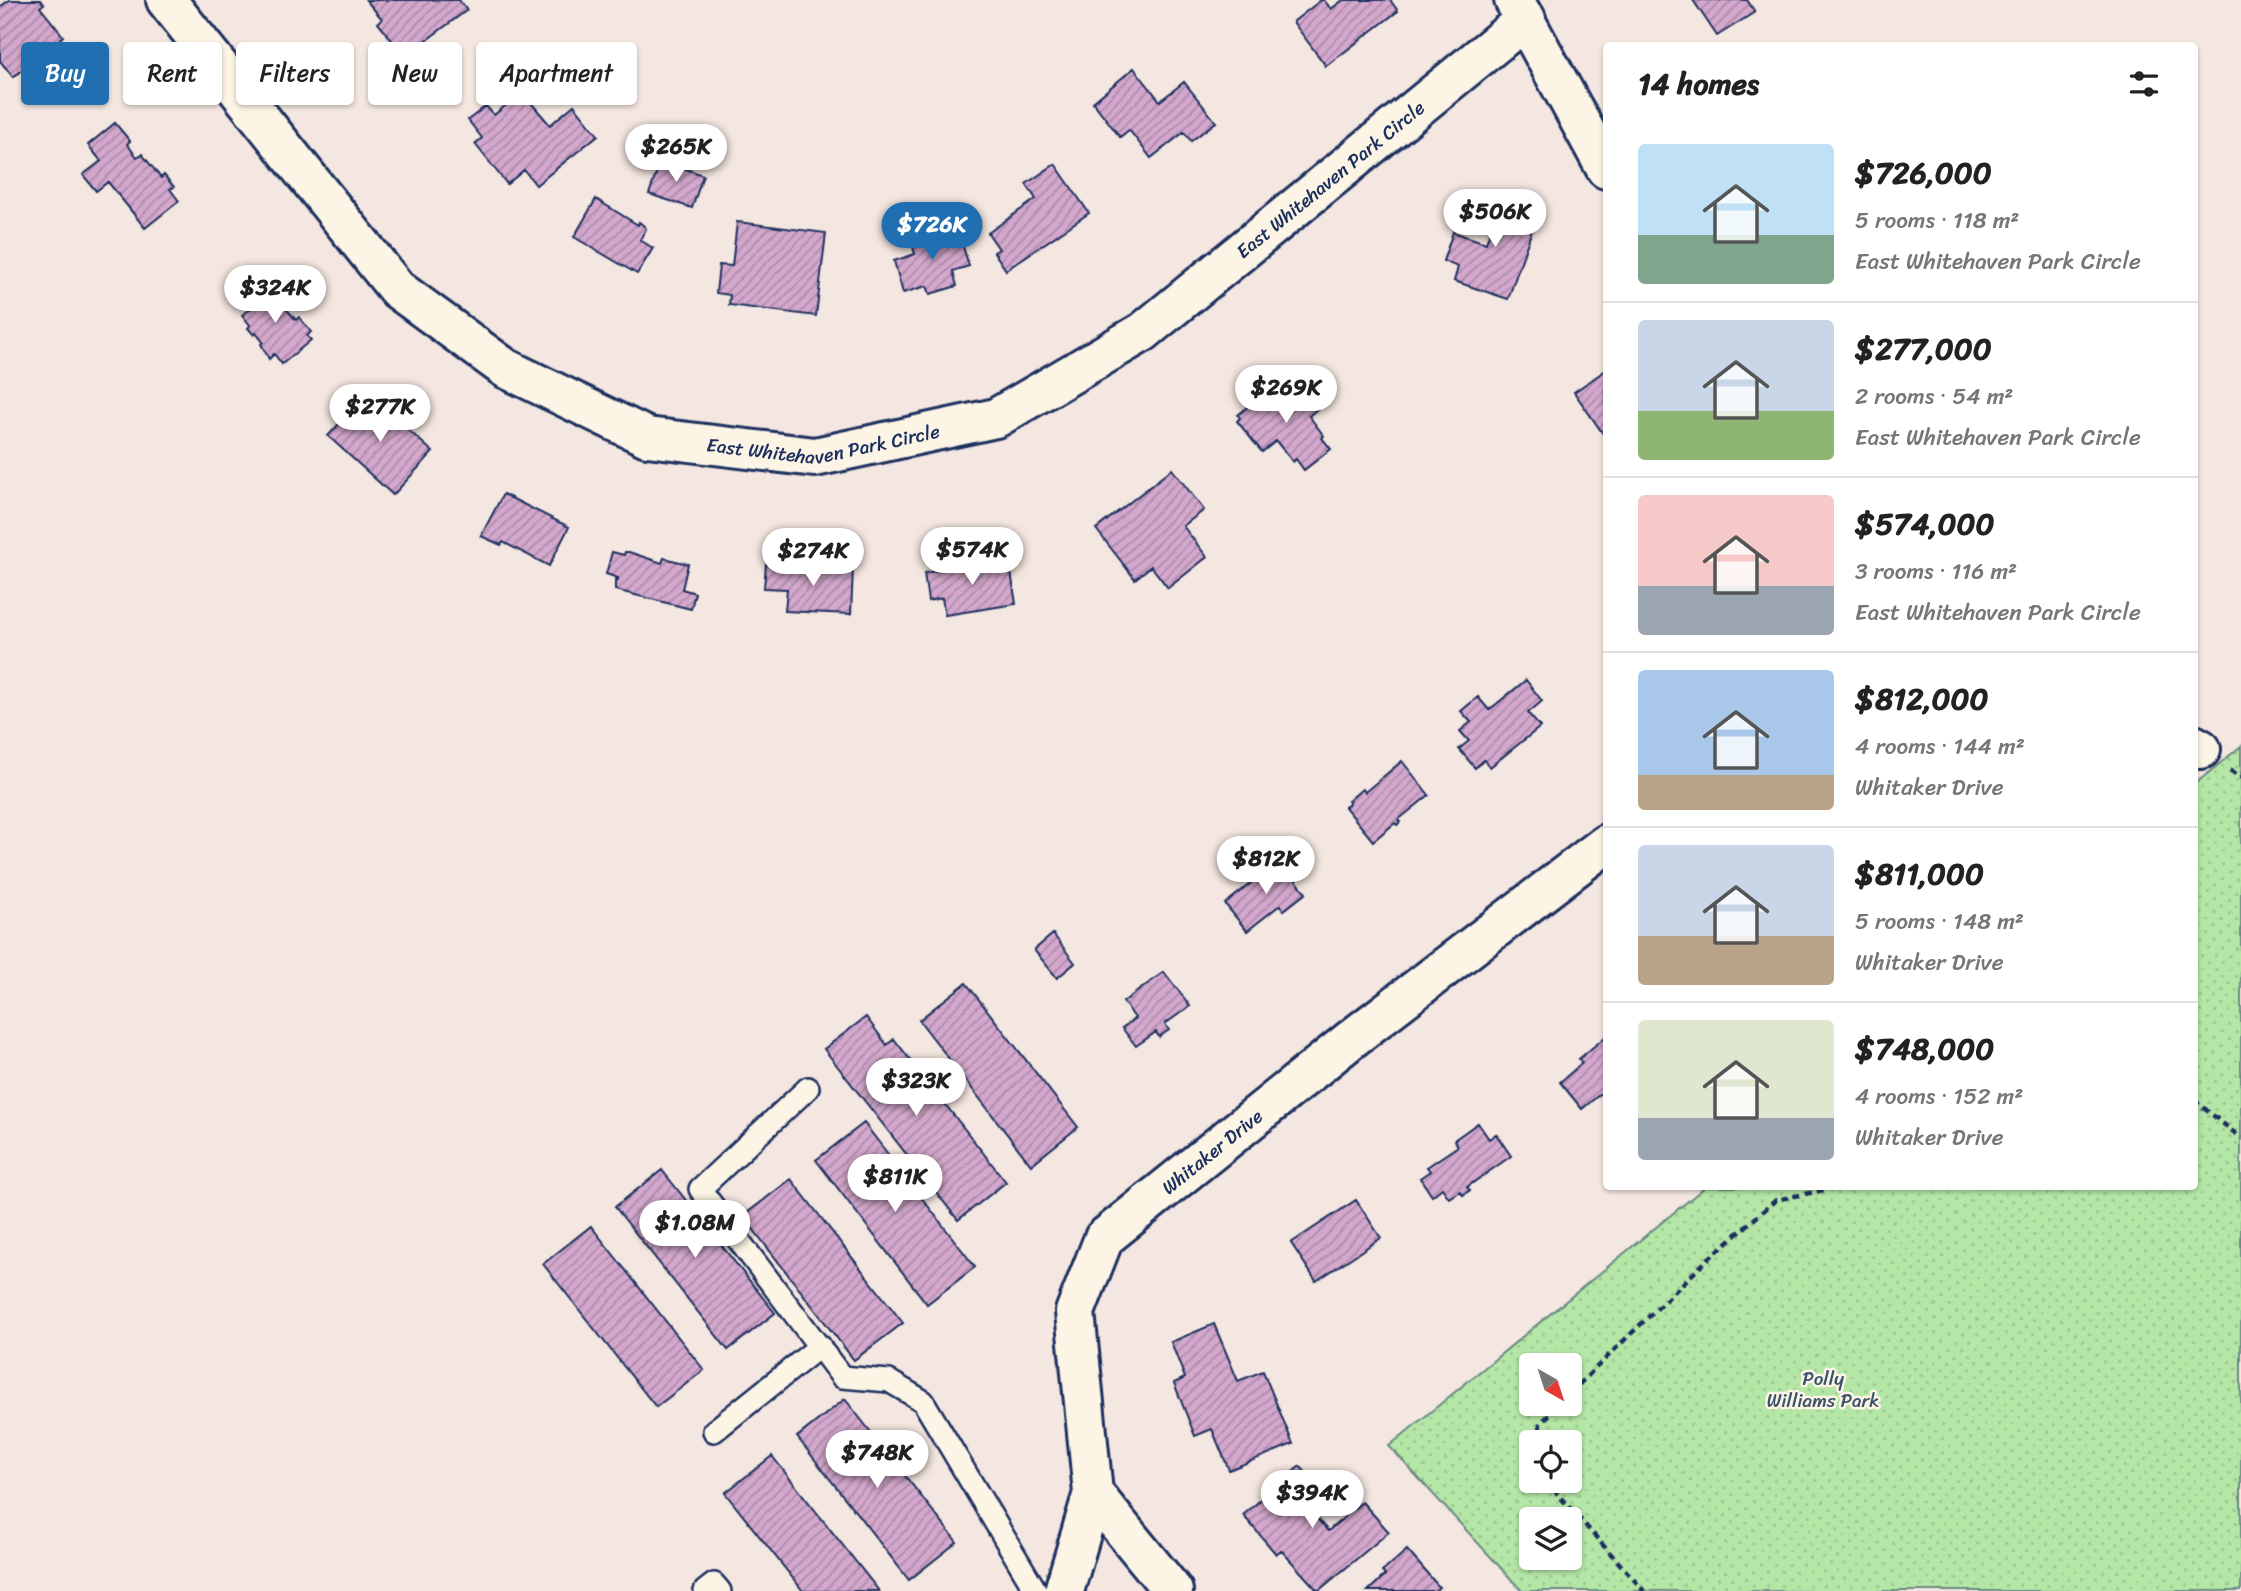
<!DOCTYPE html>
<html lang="en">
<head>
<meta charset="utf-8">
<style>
  body { margin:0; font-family:Sriracha,sans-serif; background:#f6f6f6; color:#222; height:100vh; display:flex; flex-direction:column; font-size:26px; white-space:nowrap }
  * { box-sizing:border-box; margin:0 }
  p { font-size:23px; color:#767676 }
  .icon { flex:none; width:38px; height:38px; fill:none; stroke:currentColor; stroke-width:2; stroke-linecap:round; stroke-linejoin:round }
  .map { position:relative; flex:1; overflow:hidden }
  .drawer { position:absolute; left:1603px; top:42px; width:595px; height:1148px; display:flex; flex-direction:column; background:#fff; border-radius:7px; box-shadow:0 2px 5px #0004 }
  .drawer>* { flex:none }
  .top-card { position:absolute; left:21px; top:42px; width:665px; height:63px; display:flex; gap:14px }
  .needle { width:46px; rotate:141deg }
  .fabs { position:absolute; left:1519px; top:1353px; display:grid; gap:14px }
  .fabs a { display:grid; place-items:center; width:63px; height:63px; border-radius:7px; background:#fff; box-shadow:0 2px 5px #0004; font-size:35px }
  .price { position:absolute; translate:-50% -60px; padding:0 16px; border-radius:24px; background:#fff; color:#222; font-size:23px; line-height:46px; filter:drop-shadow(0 2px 4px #0008) }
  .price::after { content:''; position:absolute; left:50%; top:42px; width:21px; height:16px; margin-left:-10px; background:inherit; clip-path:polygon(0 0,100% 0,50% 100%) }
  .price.on { background:#1f6fb2; color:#fff }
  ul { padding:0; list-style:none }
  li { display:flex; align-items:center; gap:21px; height:175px; padding:0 35px }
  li+li { border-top:2px solid #e0e0e0 }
  li span { display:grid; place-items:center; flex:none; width:196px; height:140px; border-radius:7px; color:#555 }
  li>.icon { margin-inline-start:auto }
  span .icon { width:84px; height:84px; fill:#fffc; stroke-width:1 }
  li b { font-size:30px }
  h2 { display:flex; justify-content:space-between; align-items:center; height:84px; padding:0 35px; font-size:30px }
  .pill { padding:0 24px; border-radius:7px; background:#fff; box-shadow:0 2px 5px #0004; font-size:24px; line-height:63px }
  .pill.on { background:#1f6fb2; color:#fff }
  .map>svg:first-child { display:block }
  .grass { fill:url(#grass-dots); stroke:#688a82; stroke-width:2; fill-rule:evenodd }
  .building { fill:url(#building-hatch); stroke:#1b2f5e; stroke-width:2 }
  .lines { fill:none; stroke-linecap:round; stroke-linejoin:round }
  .lane-casing { stroke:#1b2f5e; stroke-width:26 }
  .street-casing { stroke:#1b2f5e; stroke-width:44 }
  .path { stroke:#1b2f5e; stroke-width:4.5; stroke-dasharray:7 5; stroke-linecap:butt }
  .lane { stroke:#fcf5e5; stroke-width:21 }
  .street { stroke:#fcf5e5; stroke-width:38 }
  .labels { text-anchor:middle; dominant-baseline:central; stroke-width:5; stroke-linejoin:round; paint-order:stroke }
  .street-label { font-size:19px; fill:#1b2f5e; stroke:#fcf5e5 }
  .park-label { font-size:19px; fill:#3a546c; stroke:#fcf5e5 }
</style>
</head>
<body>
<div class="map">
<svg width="2241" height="1591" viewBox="0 0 2241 1591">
  <defs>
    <pattern id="grass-dots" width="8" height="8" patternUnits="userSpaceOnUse" patternTransform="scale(1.75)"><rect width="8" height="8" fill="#b4e6a6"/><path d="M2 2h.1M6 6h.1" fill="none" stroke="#9ac691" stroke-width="1.8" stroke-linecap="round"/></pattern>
    <pattern id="building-hatch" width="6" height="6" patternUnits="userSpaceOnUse" patternTransform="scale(1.75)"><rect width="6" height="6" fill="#d4a8cc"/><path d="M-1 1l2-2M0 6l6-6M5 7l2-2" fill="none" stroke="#ab89a9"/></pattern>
  </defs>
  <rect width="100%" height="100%" fill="#f4e6e0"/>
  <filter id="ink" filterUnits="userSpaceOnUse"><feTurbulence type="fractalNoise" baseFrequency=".0143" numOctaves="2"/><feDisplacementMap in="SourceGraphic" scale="14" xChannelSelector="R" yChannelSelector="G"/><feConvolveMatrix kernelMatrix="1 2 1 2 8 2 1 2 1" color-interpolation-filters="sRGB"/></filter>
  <g filter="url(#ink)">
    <path class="grass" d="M2241 746V1591H1522L1389 1446 1705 1187 2194 1186 2195 784ZM1531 1365H1570V1404H1531ZM1531 1442H1570V1480H1531ZM1531 1519H1570V1558H1531Z"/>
    <path class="building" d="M9 0H40L44 4 40 7 63 36 60 39 68 50 50 64 43 54 13 77 0 61V7Z
      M366 0H459L467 10 401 59 392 46 395 44 378 23 382 19Z
      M1321 0H1324L1331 9 1343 0H1390L1398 11 1326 66 1293 22Z
      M1693 0H1747L1755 12 1717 36Z
      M1134 68 1160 101 1184 82 1216 122 1191 141 1184 132 1151 158 1129 130 1120 137 1093 102Z
      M522 92 550 125 574 105 598 135 536 185 524 170 507 184 475 144 482 138 468 120 486 106 494 115Z
      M115 123 130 141 127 144 137 157 142 154 161 178 164 175 174 187 170 189 179 201 145 228 108 182 96 191 83 175 101 161 88 145Z
      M661 160 703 175 692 208 649 194Z
      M1055 164 1089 213 1006 270 994 252 999 249 988 233 1036 199 1026 184Z
      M1503 194 1540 207 1508 299 1454 281 1458 267 1443 261 1453 232 1486 243Z
      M596 199 638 225 639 222 645 227 646 229 640 240 653 248 637 274 574 237Z
      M737 222 826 233 816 316 729 305 730 295 716 293 719 265 732 266Z
      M944 227 948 240 960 237 969 266 953 271 957 286 930 294 927 286 903 293 894 261 915 254 910 237Z
      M259 283 268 293 271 291 296 320 299 317 311 332 307 336 311 340 282 364 274 354 269 359 261 344 263 342 256 333 254 335 248 328 250 325 242 315 253 307 244 296Z
      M1606 370V438L1574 392Z
      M1294 379 1317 409 1309 416 1324 436 1322 438 1331 449 1304 470 1296 459 1293 462 1276 441 1262 452 1237 421 1240 418 1238 415 1256 400 1261 405Z
      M367 393 433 452 393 495 328 436Z
      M1172 469 1204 510 1183 526 1207 557 1168 588 1151 566 1135 579 1096 529Z
      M503 494 569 527 549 566 503 542 501 545 481 536Z
      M612 552 624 555 625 552H629L662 563 664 558 688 564 682 589 695 593 691 609 615 590V579L618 580V578L606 574Z
      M1009 559 1016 604 945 615 942 598 928 601 924 573Z
      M766 564 853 568 851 614 785 611 787 589 764 588Z
      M1526 680 1542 701 1528 713 1540 727 1490 767 1484 760 1475 768 1459 749 1469 741 1460 731 1471 722 1461 711 1478 697 1489 710Z
      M1402 761 1429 795 1398 820 1400 822 1397 825 1395 823 1373 841 1345 807 1350 803 1348 801 1362 789 1365 792Z
      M1280 860 1306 893 1284 910 1280 905 1247 931 1225 904Z
      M1053 934 1075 963 1057 978 1034 950Z
      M1164 972 1190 1006 1165 1024 1169 1030 1159 1037 1156 1032 1136 1046 1122 1028 1135 1018 1123 1002Z
      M966 983 1078 1127 1031 1165 919 1020Z
      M866 1017 887 1045 894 1039 1006 1182 958 1220 824 1049Z
      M1605 1037 1606 1089 1582 1109 1560 1082 1582 1063 1579 1059Z
      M864 1123 975 1267 927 1304 816 1160Z
      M1478 1123 1489 1139 1496 1134 1511 1156 1467 1187 1470 1190 1463 1195 1460 1191 1449 1198 1442 1188 1432 1196 1420 1178 1430 1171 1427 1167 1458 1146 1454 1140Z
      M662 1170 775 1313 728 1350 615 1207Z
      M791 1179 903 1323 854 1360 743 1216Z
      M1356 1200 1381 1238 1316 1281 1291 1243Z
      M591 1226 704 1370 656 1407 543 1264Z
      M1214 1324 1238 1381 1263 1371 1293 1444 1229 1470 1212 1429 1195 1436 1174 1383 1185 1378 1171 1342Z
      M845 1399 957 1542 909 1580 797 1437Z
      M772 1456 879 1591H803L725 1493Z
      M1300 1466 1323 1492 1306 1506 1328 1531 1362 1502 1389 1532 1318 1591 1281 1550 1276 1554 1243 1515Z
      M1407 1550 1439 1587 1435 1591H1368L1385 1575 1382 1572Z"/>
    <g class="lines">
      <defs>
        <path id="lane" d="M808 1088 700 1189 842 1377 889 1381 923 1401 1036 1591
          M714 1431 820 1346
          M705 1591 714 1584 720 1591"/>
        <g id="street">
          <path id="s1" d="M166 0 397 289 505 368 647 437 815 457 996 418 1143 332 1526 19"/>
          <path d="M1514 0 1606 169"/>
          <path d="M2194 745 2201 749"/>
          <path d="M1093 1493 1173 1591"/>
          <path id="s2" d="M1064 1591 1093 1493 1075 1312 1104 1238 1354 1037 1606 844"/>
        </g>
      </defs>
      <use href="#lane" class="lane-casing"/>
      <use href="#street" class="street-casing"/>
      <path class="path" d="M2230 770 2241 778
        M2194 1100 2241 1138
        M1570 1393 1707 1260 1776 1200 1843 1186
        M1539 1442 1540 1424 1560 1404
        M1545 1480 1644 1591"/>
      <use href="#lane" class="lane"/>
      <use href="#street" class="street"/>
    </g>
  </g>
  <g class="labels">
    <g class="street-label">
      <text stroke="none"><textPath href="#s1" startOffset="1428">East Whitehaven Park Circle</textPath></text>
      <text stroke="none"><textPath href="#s1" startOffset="840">East Whitehaven Park Circle</textPath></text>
      <text stroke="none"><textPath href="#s2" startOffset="502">Whitaker Drive</textPath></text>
    </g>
    <g class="park-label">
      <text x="1823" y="1378">Polly<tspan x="1823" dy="22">Williams Park</tspan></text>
    </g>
  </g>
</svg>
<div class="fabs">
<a><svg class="needle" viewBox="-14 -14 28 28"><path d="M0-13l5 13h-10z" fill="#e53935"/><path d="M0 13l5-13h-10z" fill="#767676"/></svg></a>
<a><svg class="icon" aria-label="locate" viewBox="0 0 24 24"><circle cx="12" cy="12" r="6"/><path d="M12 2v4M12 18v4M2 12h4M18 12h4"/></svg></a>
<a><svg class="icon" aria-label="layers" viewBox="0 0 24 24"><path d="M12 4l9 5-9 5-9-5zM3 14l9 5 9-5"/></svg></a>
</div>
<b class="price" style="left:676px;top:184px">$265K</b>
<b class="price" style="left:1495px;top:249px">$506K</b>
<b class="price on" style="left:932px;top:262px">$726K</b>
<b class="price" style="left:275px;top:325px">$324K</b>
<b class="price" style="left:1286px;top:425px">$269K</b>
<b class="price" style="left:380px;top:444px">$277K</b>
<b class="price" style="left:972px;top:587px">$574K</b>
<b class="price" style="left:813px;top:588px">$274K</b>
<b class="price" style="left:1266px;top:896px">$812K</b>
<b class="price" style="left:916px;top:1118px">$323K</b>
<b class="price" style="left:895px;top:1214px">$811K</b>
<b class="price" style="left:695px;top:1260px">$1.08M</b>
<b class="price" style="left:877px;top:1490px">$748K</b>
<b class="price" style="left:1312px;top:1530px">$394K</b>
<div class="top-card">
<a class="pill on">Buy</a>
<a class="pill">Rent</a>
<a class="pill">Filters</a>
<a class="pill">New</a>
<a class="pill">Apartment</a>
</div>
<section class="drawer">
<h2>14 homes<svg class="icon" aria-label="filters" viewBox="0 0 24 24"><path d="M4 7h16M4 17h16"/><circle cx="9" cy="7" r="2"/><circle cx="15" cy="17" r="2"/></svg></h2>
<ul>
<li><span style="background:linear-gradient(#bfe0f5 65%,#7fa58c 0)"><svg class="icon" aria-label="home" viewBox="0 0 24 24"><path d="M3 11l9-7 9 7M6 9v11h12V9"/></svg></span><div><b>$726,000</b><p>5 rooms · 118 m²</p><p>East Whitehaven Park Circle</p></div></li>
<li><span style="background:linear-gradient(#c9d6e8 65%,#8fb573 0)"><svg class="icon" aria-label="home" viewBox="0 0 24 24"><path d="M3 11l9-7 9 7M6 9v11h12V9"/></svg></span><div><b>$277,000</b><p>2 rooms · 54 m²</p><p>East Whitehaven Park Circle</p></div></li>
<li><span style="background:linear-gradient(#f6c9c9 65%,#9aa5b1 0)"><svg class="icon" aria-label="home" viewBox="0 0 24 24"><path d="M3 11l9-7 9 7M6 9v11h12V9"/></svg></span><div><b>$574,000</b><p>3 rooms · 116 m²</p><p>East Whitehaven Park Circle</p></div></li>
<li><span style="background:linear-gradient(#a9c7e8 75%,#b9a48a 0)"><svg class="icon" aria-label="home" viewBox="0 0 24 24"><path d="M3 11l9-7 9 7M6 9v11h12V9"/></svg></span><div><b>$812,000</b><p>4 rooms · 144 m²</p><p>Whitaker Drive</p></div></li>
<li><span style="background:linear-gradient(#c9d6e8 65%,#b9a48a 0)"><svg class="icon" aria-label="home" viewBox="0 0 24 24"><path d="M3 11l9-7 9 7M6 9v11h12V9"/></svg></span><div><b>$811,000</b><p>5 rooms · 148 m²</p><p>Whitaker Drive</p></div></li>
<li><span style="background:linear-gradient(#dfe7d0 70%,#9aa5b1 0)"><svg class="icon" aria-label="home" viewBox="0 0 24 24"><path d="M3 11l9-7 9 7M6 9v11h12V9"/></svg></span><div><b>$748,000</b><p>4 rooms · 152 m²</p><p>Whitaker Drive</p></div></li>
</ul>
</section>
</div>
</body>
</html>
